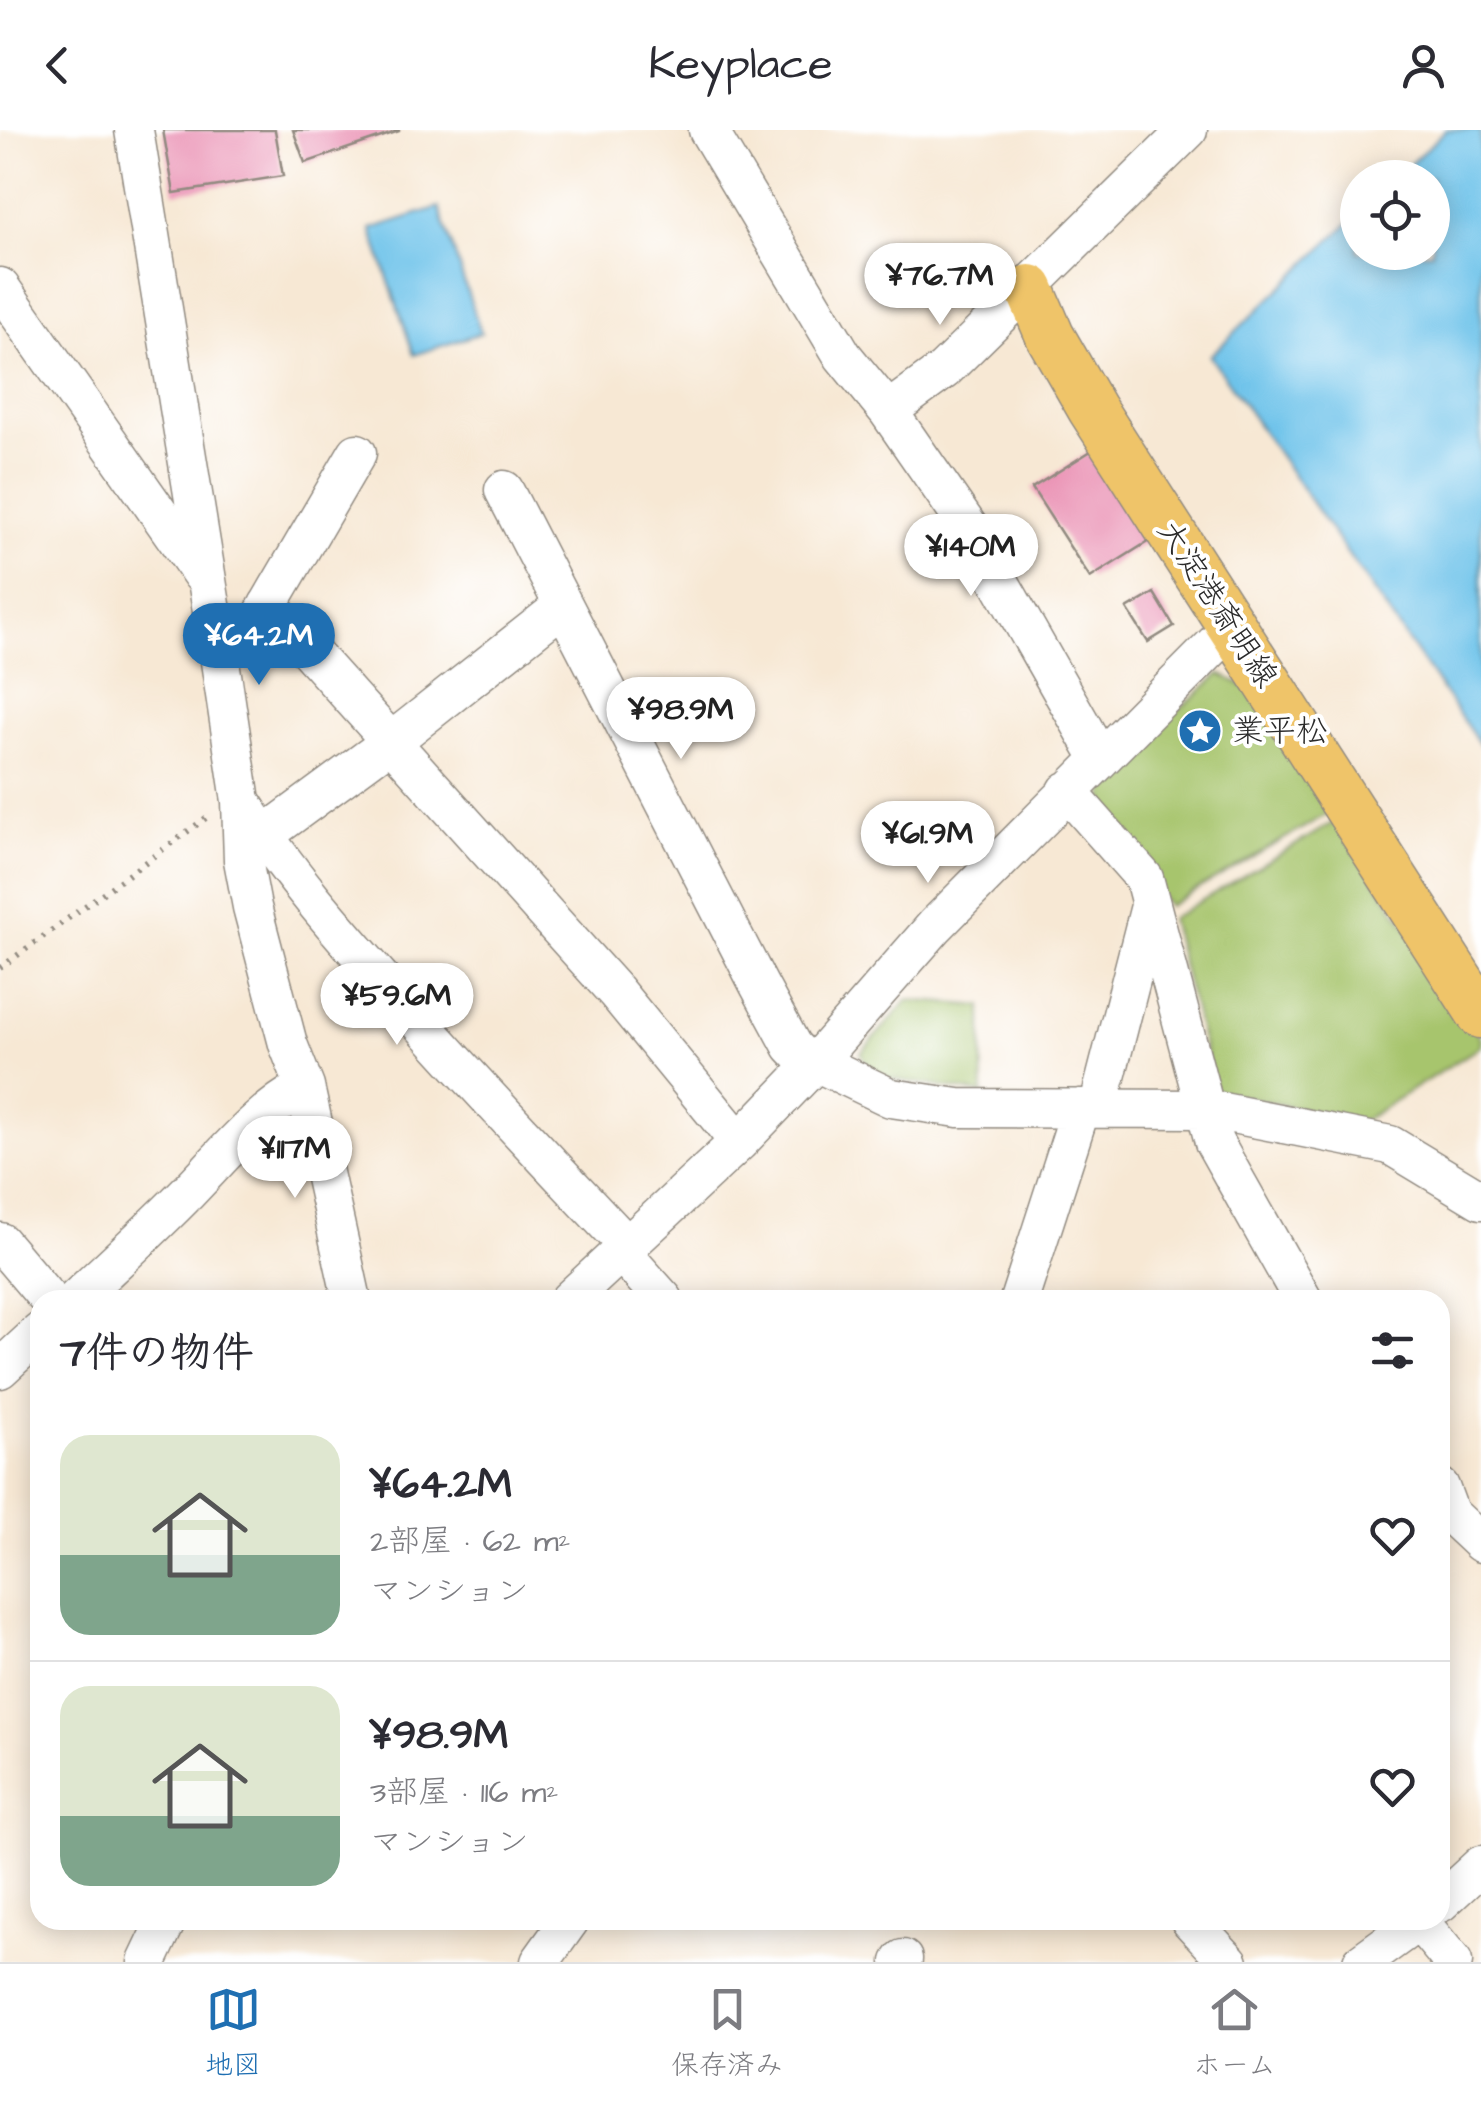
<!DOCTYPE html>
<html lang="ja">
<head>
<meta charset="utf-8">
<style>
  body { margin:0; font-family:"Architects Daughter","Klee One",sans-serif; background:#f2f2f3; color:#2b2b33; height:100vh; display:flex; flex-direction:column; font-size:38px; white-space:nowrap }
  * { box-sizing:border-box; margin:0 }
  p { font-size:32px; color:#7c7c81 }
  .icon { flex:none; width:55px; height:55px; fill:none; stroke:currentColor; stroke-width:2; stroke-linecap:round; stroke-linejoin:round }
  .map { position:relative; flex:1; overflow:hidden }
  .drawer { position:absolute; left:30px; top:1160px; width:1420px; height:640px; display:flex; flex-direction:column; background:#fff; border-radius:30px; box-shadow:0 5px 25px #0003 }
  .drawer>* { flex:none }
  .buttons { position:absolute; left:1340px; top:30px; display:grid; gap:20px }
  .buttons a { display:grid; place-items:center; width:110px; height:110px; border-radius:50%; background:#fff; box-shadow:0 5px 25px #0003; font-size:50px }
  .price { position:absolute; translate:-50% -85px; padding:0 22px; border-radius:35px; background:#fff; color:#222; font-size:32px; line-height:65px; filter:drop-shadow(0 2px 5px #0008) }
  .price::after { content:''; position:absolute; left:50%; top:60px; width:30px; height:22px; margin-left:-15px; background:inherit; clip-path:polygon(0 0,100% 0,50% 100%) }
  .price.on { background:#1f6fb2; color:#fff }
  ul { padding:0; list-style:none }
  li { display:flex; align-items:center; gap:30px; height:250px; padding:0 30px }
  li+li { border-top:2px solid #e1e1e2 }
  li span { display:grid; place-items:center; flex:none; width:280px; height:200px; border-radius:30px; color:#555 }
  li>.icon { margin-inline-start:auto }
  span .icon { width:120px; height:120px; fill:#fffc; stroke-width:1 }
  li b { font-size:42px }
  h2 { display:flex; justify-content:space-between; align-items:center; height:120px; padding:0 30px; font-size:42px }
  header { display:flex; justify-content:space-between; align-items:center; height:130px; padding:0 30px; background:#fff; font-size:45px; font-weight:600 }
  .tab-bar { display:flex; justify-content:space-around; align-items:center; height:140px; border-top:2px solid #e1e1e2; background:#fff; font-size:28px; color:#7c7c81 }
  .tab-bar a { display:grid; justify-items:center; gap:5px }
  .tab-bar .on { color:#1f6fb2 }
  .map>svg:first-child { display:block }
  .green { fill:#a7c56d; stroke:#69784c; stroke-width:2.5 }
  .water { fill:#6ec3ea; stroke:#4c778a; stroke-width:2.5 }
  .building { fill:#eb96b7 }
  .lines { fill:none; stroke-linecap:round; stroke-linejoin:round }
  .minor-casing { stroke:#918a80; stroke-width:41 }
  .major-casing { stroke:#918a80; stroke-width:51 }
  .path { stroke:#918a80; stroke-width:6; stroke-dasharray:2.5 8; stroke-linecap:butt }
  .minor { stroke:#fff; stroke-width:38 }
  .major { stroke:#efc469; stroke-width:48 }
  .labels { text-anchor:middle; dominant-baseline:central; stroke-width:8; stroke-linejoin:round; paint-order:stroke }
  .street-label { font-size:32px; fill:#2b2b2b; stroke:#fff }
  .poi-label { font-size:32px; fill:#2b2b2b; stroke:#fff; text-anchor:start }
</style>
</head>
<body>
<header><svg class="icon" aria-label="back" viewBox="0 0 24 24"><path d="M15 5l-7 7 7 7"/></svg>Keyplace<svg class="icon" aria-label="person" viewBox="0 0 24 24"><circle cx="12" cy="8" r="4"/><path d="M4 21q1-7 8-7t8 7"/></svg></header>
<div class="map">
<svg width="1481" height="1832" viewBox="0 0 1481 1832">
  <rect width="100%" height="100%" fill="#fff"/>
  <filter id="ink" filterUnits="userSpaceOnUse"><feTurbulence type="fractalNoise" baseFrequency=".01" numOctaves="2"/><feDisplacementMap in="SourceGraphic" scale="20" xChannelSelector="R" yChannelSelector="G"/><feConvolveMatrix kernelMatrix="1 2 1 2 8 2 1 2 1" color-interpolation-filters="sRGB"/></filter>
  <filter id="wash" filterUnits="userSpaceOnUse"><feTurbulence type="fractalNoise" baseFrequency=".0048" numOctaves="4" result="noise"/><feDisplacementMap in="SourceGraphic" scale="40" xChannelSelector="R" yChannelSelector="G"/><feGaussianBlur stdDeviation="2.25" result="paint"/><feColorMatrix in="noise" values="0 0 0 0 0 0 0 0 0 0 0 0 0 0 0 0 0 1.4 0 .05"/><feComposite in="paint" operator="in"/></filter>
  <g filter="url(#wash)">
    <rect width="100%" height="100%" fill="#f7e8d4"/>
    <path class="green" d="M1220 544 1251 559 1332 681 1168 776 1102 687 1105 657 1174 584Z
      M1336 691 1481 908V916L1361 992 1215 960 1170 789Z
      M908 870 982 876 983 964 881 947 867 934 861 923Z"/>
    <path class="water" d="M1446 0H1481V616L1210 226 1357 85 1358 122H1432V48L1396 47Z
      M439 77 481 203 414 225 371 99Z"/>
    <g id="blocks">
      <path class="building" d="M163 0H275L283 46 174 63Z
        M293 0H399V1L305 33Z
        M1091 321 1149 411 1090 448 1032 358Z
        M1154 463 1174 496 1148 512 1127 479Z"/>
    </g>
  </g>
  <g filter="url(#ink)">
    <use href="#blocks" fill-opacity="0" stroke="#918a80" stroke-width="2.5"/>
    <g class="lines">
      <defs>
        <path id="minor" d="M134 0 218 518 241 671 243 730 252 777 288 914 305 957 352 1170
          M708 0 843 226 888 281 969 398 1100 628
          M0 157 202 445
          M888 281 944 240 1188 0
          M504 360 759 855 792 916 812 937
          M268 475 616 862 739 1012
          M218 518 249 508 357 323
          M1067 661 1144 748 1214 1012 1303 1170
          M243 674C285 740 338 800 390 859 465 944 542 1025 619 1107L631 1133 664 1170
          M263 706 392 611 563 476
          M816 932 891 968 958 978 1207 979 1390 1015 1481 1070
          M1098 978 1150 776
          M0 1112 49 1170
          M75 1170C113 1134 152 1099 188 1062 224 1025 259 981 305 957
          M569 1170 739 1012 816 932 935 796 1232 497
          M1019 1170 1081 978
          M0 1239 40 1202
          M1440 1357 1450 1384 1481 1413
          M1440 1773 1481 1735
          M1190 1790 1229 1832
          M1419 1791 1453 1832
          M147 1832 167 1790
          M540 1832 570 1790
          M901 1832 903 1829
          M1362 1832 1420 1790"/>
        <path id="major" d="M1030 159 1050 206 1092 279 1481 884"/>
      </defs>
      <use href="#minor" class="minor-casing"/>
      <use href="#major" class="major-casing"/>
      <path class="path" d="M0 838 206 688"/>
      <use href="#minor" class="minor"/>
      <use href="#major" class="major"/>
    </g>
  </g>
  <defs>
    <symbol id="sight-disc" viewBox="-11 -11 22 22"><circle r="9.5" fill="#1f6fb2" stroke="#fff"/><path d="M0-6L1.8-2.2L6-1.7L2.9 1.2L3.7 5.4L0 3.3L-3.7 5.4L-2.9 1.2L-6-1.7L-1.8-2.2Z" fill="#fff"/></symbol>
  </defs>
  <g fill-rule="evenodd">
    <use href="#sight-disc" x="1175" y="576" width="50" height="50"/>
  </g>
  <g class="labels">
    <g class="street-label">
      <text transform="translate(1217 474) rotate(57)">大淀港斎明線</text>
    </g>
    <g class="poi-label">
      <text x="1232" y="601">業平松</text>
    </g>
  </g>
</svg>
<div class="buttons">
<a><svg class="icon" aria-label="locate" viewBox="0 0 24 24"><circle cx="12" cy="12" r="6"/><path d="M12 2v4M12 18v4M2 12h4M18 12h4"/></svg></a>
</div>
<b class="price" style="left:940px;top:198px">¥76.7M</b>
<b class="price" style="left:971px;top:469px">¥140M</b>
<b class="price on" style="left:259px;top:558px">¥64.2M</b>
<b class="price" style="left:681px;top:632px">¥98.9M</b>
<b class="price" style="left:928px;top:756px">¥61.9M</b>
<b class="price" style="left:397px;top:918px">¥59.6M</b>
<b class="price" style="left:295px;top:1071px">¥117M</b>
<section class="drawer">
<h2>7件の物件<svg class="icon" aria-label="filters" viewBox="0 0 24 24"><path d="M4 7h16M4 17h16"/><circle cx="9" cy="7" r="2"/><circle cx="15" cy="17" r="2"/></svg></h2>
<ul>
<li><span style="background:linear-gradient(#dfe7d0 60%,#7fa58c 0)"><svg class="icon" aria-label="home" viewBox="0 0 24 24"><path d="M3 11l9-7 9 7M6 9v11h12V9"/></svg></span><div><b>¥64.2M</b><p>2部屋 · 62 m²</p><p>マンション</p></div><svg class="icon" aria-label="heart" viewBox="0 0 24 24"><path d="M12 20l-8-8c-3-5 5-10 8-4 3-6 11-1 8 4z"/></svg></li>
<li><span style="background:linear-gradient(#dfe7d0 65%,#7fa58c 0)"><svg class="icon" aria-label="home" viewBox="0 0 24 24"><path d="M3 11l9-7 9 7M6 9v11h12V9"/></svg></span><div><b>¥98.9M</b><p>3部屋 · 116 m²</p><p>マンション</p></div><svg class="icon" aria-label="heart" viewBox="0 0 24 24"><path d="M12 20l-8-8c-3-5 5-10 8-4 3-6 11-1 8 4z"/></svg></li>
</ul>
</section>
</div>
<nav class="tab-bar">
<a class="on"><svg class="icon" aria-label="map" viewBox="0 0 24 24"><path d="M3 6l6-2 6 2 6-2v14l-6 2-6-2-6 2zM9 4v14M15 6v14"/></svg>地図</a>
<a><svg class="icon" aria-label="saved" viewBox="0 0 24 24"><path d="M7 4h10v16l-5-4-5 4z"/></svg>保存済み</a>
<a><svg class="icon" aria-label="home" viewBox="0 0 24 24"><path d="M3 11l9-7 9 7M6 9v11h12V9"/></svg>ホーム</a>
</nav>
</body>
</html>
